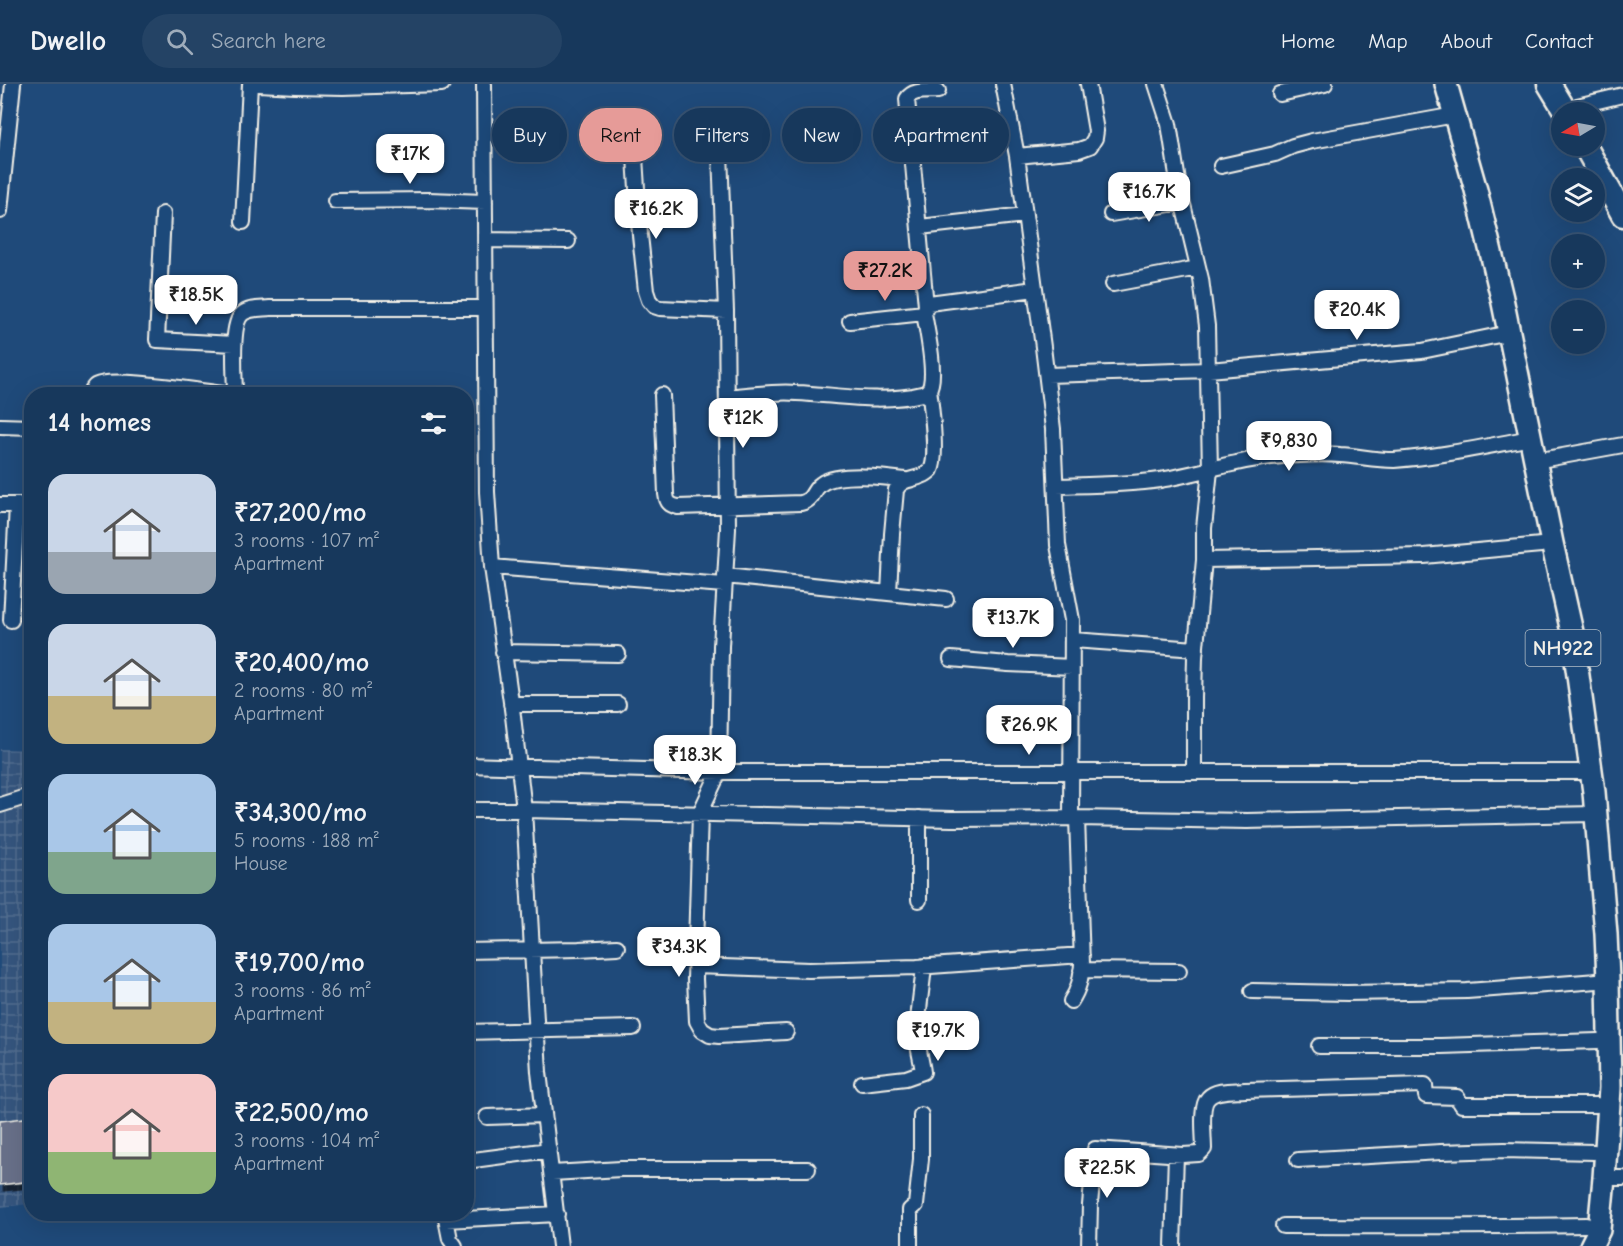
<!DOCTYPE html>
<html lang="en">
<head>
<meta charset="utf-8">
<style>
  body { margin:0; font-family:"Comic Neue",sans-serif; background:#244365; color:#f1f3f6; height:100vh; display:flex; flex-direction:column; font-size:22px; white-space:nowrap }
  * { box-sizing:border-box; margin:0 }
  p { font-size:20px; color:#9eacbb }
  .icon { flex:none; width:33px; height:33px; fill:none; stroke:currentColor; stroke-width:2; stroke-linecap:round; stroke-linejoin:round }
  .map { position:relative; flex:1; overflow:hidden }
  .drawer { position:absolute; left:24px; top:303px; width:450px; height:834px; display:flex; flex-direction:column; background:#17385c; border-radius:24px; box-shadow:0 6px 24px #0002,0 0 0 2px #365272 }
  .drawer>* { flex:none }
  .hud { position:absolute; left:492px; top:24px; width:570px; height:54px; display:flex; gap:12px }
  .needle { width:39px; rotate:260deg }
  .fabs { position:absolute; left:1551px; top:18px; display:grid; gap:12px }
  .fabs a { display:grid; place-items:center; width:54px; height:54px; border-radius:50%; background:#17385c; box-shadow:0 6px 24px #0002,0 0 0 2px #365272; font-size:30px }
  .price { position:absolute; translate:-50% -51px; padding:0 14px; border-radius:12px; background:#fff; color:#222; font-size:20px; line-height:39px; filter:drop-shadow(0 2px 3px #0008) }
  .price::after { content:''; position:absolute; left:50%; top:36px; width:18px; height:14px; margin-left:-9px; background:inherit; clip-path:polygon(0 0,100% 0,50% 100%) }
  .price.on { background:#e69b98; color:#111 }
  ul { padding:0; list-style:none }
  li { display:flex; align-items:center; gap:18px; height:150px; padding:0 24px }
  li span { display:grid; place-items:center; flex:none; width:168px; height:120px; border-radius:18px; color:#555 }
  li>.icon { margin-inline-start:auto }
  span .icon { width:72px; height:72px; fill:#fffc; stroke-width:1 }
  li b { font-size:26px }
  h2 { display:flex; justify-content:space-between; align-items:center; height:72px; padding:0 24px; font-size:26px }
  .chip { padding:0 21px; border-radius:27px; background:#17385c; box-shadow:0 6px 24px #0002,0 0 0 2px #365272; font-size:21px; line-height:54px }
  .chip.on { background:#e69b98; color:#111 }
  header { display:flex; align-items:center; gap:36px; box-sizing:border-box; height:84px; padding:0 30px; background:#17385c; border-bottom:2px solid #365272 }
  header strong { font-size:28px }
  nav { display:flex; gap:33px; margin-inline-start:auto; font-size:21px }
  .search { width:420px; height:54px; background:#244365; display:flex; align-items:center; gap:15px; box-sizing:border-box; padding:0 21px; border-radius:33px; color:#9eacbb; font-size:22px }
  .map>svg:first-child { display:block }
  .industrial { fill:url(#industrial-grid) }
  .building { fill:#687089; stroke:#f4f1e8; stroke-width:1.5; filter:url(#shadow) }
  .lines { fill:none; stroke-linecap:round; stroke-linejoin:round }
  .minor-casing { stroke:#f4f1e8; stroke-width:18 }
  .primary-casing { stroke:#f4f1e8; stroke-width:26 }
  .trunk-casing { stroke:#f4f1e8; stroke-width:27 }
  .minor { stroke:#1f4a7a; stroke-width:14 }
  .primary { stroke:#1f4a7a; stroke-width:21 }
  .trunk { stroke:#1f4a7a; stroke-width:22 }
  .labels { text-anchor:middle; dominant-baseline:central; stroke-width:4.5; stroke-linejoin:round; paint-order:stroke }
  .shield { fill:#1f4a7a; stroke:#b4bfc7; stroke-width:1.5 }
  .shield-label { font-size:21px; font-weight:bold; fill:#f4f1e8 }
</style>
</head>
<body>
<header>
<strong>Dwello</strong>
<div class="search"><svg class="icon" aria-label="search" viewBox="0 0 24 24"><circle cx="10" cy="10" r="6"/><path d="M15 15l6 6"/></svg>Search here</div>
<nav><a>Home</a><a>Map</a><a>About</a><a>Contact</a></nav>
</header>
<div class="map">
<svg width="1623" height="1162" viewBox="0 0 1623 1162">
  <defs>
    <pattern id="industrial-grid" width="8" height="8" patternUnits="userSpaceOnUse" patternTransform="scale(1.5)"><rect width="8" height="8" fill="#35557e"/><path d="M0 4h8M4 0v8" fill="none" stroke="#536e90"/></pattern>
    <filter id="shadow"><feDropShadow dx="3.5" dy="6" stdDeviation="0" flood-color="#0009"/></filter>
  </defs>
  <rect width="100%" height="100%" fill="#1f4a7a"/>
  <filter id="ink" filterUnits="userSpaceOnUse"><feTurbulence type="fractalNoise" baseFrequency=".0167" numOctaves="2"/><feDisplacementMap in="SourceGraphic" scale="12" xChannelSelector="R" yChannelSelector="G"/><feConvolveMatrix kernelMatrix="1 2 1 2 8 2 1 2 1" color-interpolation-filters="sRGB"/></filter>
  <g filter="url(#ink)">
    <path class="industrial" d="M0 665 32 666 31 1120 0 1123Z"/>
    <path class="building" d="M32 1033V1097L0 1101V1037Z"/>
    <g class="lines">
      <defs>
        <path id="minor" d="M259 0 295 2 343 3 442 0
          M484 0 487 408 492 483 513 632 524 726 539 988 560 1162
          M1003 0 1017 72 1043 263 1053 345 1058 461 1072 536 1071 734
          M1156 0 1169 40 1179 104 1201 195 1207 242 1210 386 1204 444V476L1195 573 1194 614V688
          M1280 10 1325 0
          M1577 22 1623 11
          M633 42 640 151 646 207 649 216 654 222 660 224 726 227
          M719 42 726 227 728 445 721 562 719 688 700 729 695 895 697 937 702 946 710 951 719 952 786 948
          M1017 72 1079 66 1090 62 1095 54 1096 47 1088 0
          M1221 82 1275 70 1293 62 1312 57 1455 31
          M335 117 429 116 485 118
          M0 127 13 0
          M163 130 157 256 234 260
          M1111 130 1182 118
          M243 138 250 0
          M920 143 1025 131
          M485 156 568 157
          M1113 200 1198 184
          M926 222 907 15C913 5 927 8 938 7
          M850 237 924 229
          M1047 291 1209 286 1352 273 1422 267 1509 249
          M90 310C90 309 93 304 95 302 108 291 204 308 225 310
          M235 310C235 294 230 241 242 230 249 224 262 225 270 224H485
          M662 311 666 410C667 419 670 421 678 423L801 419C814 416 812 406 821 400 838 388 885 393 905 396
          M727 313C750 311 774 307 797 309 838 311 881 320 922 310 927 308 930 306 931 300 935 283 927 247 924 229L925 225 929 219 1035 205
          M0 342 32 343
          M1535 377 1623 361
          M1056 402C1090 401 1126 401 1160 396 1198 390 1233 377 1271 373 1294 371 1317 369 1340 371 1358 372 1375 376 1394 376 1436 373 1478 364 1520 356
          M0 421H32
          M1204 476 1424 472 1541 461
          M492 483 724 501
          M725 492 946 515
          M889 509 892 450 896 406C902 394 912 397 924 391 925 391 930 387 931 386 938 374 931 320 929 305
          M11 536 17 421
          M1073 556 1196 565
          M503 568 618 570
          M951 575 1008 580 1072 583
          M511 620H618
          M466 681 719 688H1591
          M0 721 32 711
          M466 726H524L952 735 1077 734 1247 737 1596 730
          M919 734V816
          M466 867 579 865 617 863
          M696 882 809 886 917 883 1082 871
          M1081 886 1179 887
          M1252 907 1347 909 1467 907 1597 897
          M1071 917C1079 905 1081 894 1082 880L1077 734
          M466 948 633 944
          M1319 962H1441L1598 957
          M862 999 906 994 923 988C922 979 919 969 918 960 916 934 922 907 924 882
          M487 1033 544 1031
          M1298 1076 1441 1068 1504 1066 1594 1068
          M466 1077 549 1066
          M552 1089 621 1085H808
          M1604 1094H1623
          M445 1130 450 1155 455 1162
          M446 1136 557 1130
          M1283 1142C1384 1142 1485 1143 1586 1141
          M910 1162V1126L916 1121 921 1075V1031
          M1089 1162 1090 1121 1095 1065 1183 1071 1199 1070 1204 1065C1204 1053 1200 1022 1208 1014 1216 1005 1234 1007 1245 1006L1425 1001 1426 1012 1457 1013 1462 1021H1597
          M1173 1162 1176 1071"/>
        <path id="primary" d="M1446 0 1476 106 1502 214 1552 459 1572 548 1594 708 1606 850 1608 896 1610 1004 1604 1094 1599 1146 1591 1162"/>
        <path id="trunk" d="M1549 0 1566 28
          M1585 62 1623 131"/>
      </defs>
      <use href="#minor" class="minor-casing"/>
      <use href="#primary" class="primary-casing"/>
      <use href="#trunk" class="trunk-casing"/>
      <use href="#minor" class="minor"/>
      <use href="#primary" class="primary"/>
      <use href="#trunk" class="trunk"/>
    </g>
  </g>
  <g class="labels">
    <rect class="shield" x="1525.5" y="546" width="75" height="36" rx="4.5"/>
    <g class="shield-label">
      <text x="1563" y="564">NH922</text>
    </g>
  </g>
</svg>
<div class="fabs">
<a><svg class="needle" viewBox="-14 -14 28 28"><path d="M0-13l5 13h-10z" fill="#e53935"/><path d="M0 13l5-13h-10z" fill="#9eacbb"/></svg></a>
<a><svg class="icon" aria-label="layers" viewBox="0 0 24 24"><path d="M12 4l9 5-9 5-9-5zM3 14l9 5 9-5"/></svg></a>
<a>+</a>
<a>−</a>
</div>
<b class="price" style="left:410px;top:101px">₹17K</b>
<b class="price" style="left:1149px;top:139px">₹16.7K</b>
<b class="price" style="left:656px;top:156px">₹16.2K</b>
<b class="price on" style="left:885px;top:218px">₹27.2K</b>
<b class="price" style="left:196px;top:242px">₹18.5K</b>
<b class="price" style="left:1357px;top:257px">₹20.4K</b>
<b class="price" style="left:743px;top:365px">₹12K</b>
<b class="price" style="left:1289px;top:388px">₹9,830</b>
<b class="price" style="left:1013px;top:565px">₹13.7K</b>
<b class="price" style="left:1029px;top:672px">₹26.9K</b>
<b class="price" style="left:695px;top:702px">₹18.3K</b>
<b class="price" style="left:679px;top:894px">₹34.3K</b>
<b class="price" style="left:938px;top:978px">₹19.7K</b>
<b class="price" style="left:1107px;top:1115px">₹22.5K</b>
<div class="hud">
<a class="chip">Buy</a>
<a class="chip on">Rent</a>
<a class="chip">Filters</a>
<a class="chip">New</a>
<a class="chip">Apartment</a>
</div>
<section class="drawer">
<h2>14 homes<svg class="icon" aria-label="filters" viewBox="0 0 24 24"><path d="M4 7h16M4 17h16"/><circle cx="9" cy="7" r="2"/><circle cx="15" cy="17" r="2"/></svg></h2>
<ul>
<li><span style="background:linear-gradient(#c9d6e8 65%,#9aa5b1 0)"><svg class="icon" aria-label="home" viewBox="0 0 24 24"><path d="M3 11l9-7 9 7M6 9v11h12V9"/></svg></span><div><b>₹27,200/mo</b><p>3 rooms · 107 m²</p><p>Apartment</p></div></li>
<li><span style="background:linear-gradient(#c9d6e8 60%,#c2b280 0)"><svg class="icon" aria-label="home" viewBox="0 0 24 24"><path d="M3 11l9-7 9 7M6 9v11h12V9"/></svg></span><div><b>₹20,400/mo</b><p>2 rooms · 80 m²</p><p>Apartment</p></div></li>
<li><span style="background:linear-gradient(#a9c7e8 65%,#7fa58c 0)"><svg class="icon" aria-label="home" viewBox="0 0 24 24"><path d="M3 11l9-7 9 7M6 9v11h12V9"/></svg></span><div><b>₹34,300/mo</b><p>5 rooms · 188 m²</p><p>House</p></div></li>
<li><span style="background:linear-gradient(#a9c7e8 65%,#c2b280 0)"><svg class="icon" aria-label="home" viewBox="0 0 24 24"><path d="M3 11l9-7 9 7M6 9v11h12V9"/></svg></span><div><b>₹19,700/mo</b><p>3 rooms · 86 m²</p><p>Apartment</p></div></li>
<li><span style="background:linear-gradient(#f6c9c9 65%,#8fb573 0)"><svg class="icon" aria-label="home" viewBox="0 0 24 24"><path d="M3 11l9-7 9 7M6 9v11h12V9"/></svg></span><div><b>₹22,500/mo</b><p>3 rooms · 104 m²</p><p>Apartment</p></div></li>
</ul>
</section>
</div>
</body>
</html>
